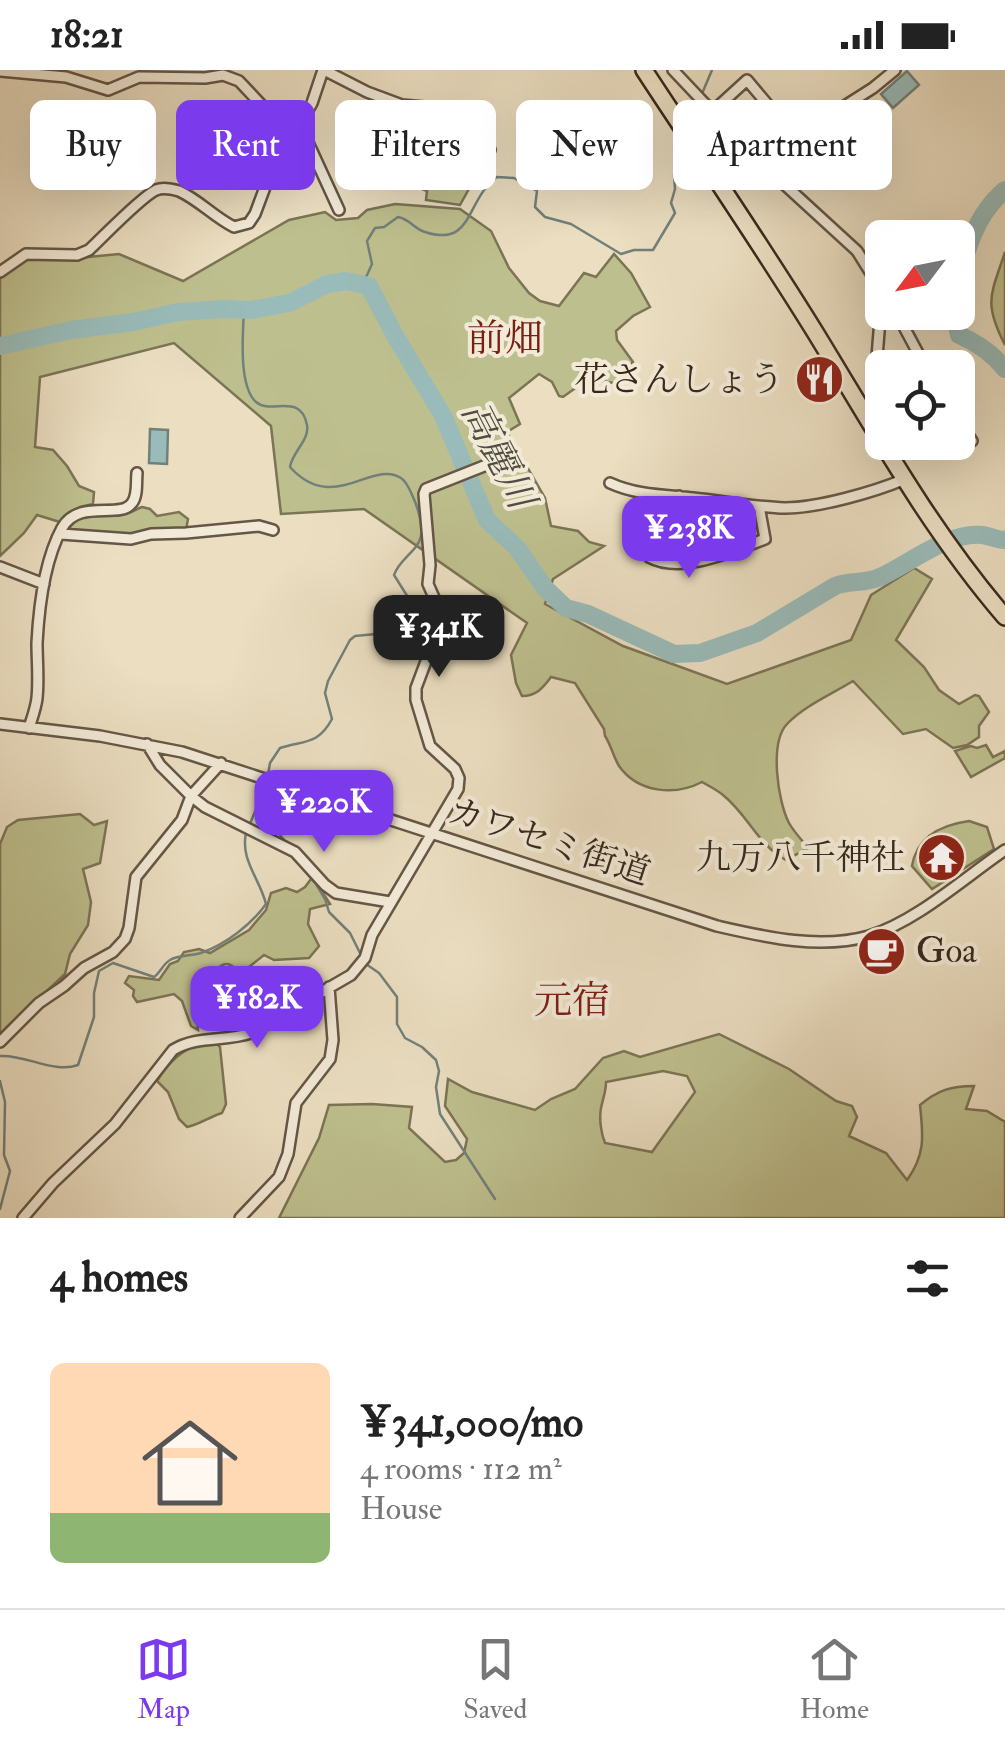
<!DOCTYPE html>
<html lang="en">
<head>
<meta charset="utf-8">
<style>
  body { margin:0; font-family:"IM FELL Double Pica","Noto Serif JP",serif; background:#f6f6f6; color:#222; height:100vh; display:flex; flex-direction:column; font-size:38px; white-space:nowrap }
  * { box-sizing:border-box; margin:0 }
  p { font-size:32px; color:#767676 }
  .icon { flex:none; width:55px; height:55px; fill:none; stroke:currentColor; stroke-width:2; stroke-linecap:round; stroke-linejoin:round }
  .map { position:relative; height:1148px; overflow:hidden }
  .drawer { display:flex; flex-direction:column; background:#fff; flex:1 }
  .drawer>* { flex:none }
  .hud { position:absolute; left:30px; top:30px; width:945px; height:90px; display:flex; gap:20px }
  .needle { width:65px; rotate:238deg }
  .tools { position:absolute; left:865px; top:150px; display:grid; gap:20px }
  .tools a { display:grid; place-items:center; width:110px; height:110px; border-radius:15px; background:#fff; box-shadow:0 10px 40px #0002; font-size:50px }
  .price { position:absolute; translate:-50% -85px; padding:0 22px; border-radius:20px; background:#7c3aed; color:#fff; font-size:32px; line-height:65px; filter:drop-shadow(0 2px 5px #0008) }
  .price::after { content:''; position:absolute; left:50%; top:60px; width:30px; height:22px; margin-left:-15px; background:inherit; clip-path:polygon(0 0,100% 0,50% 100%) }
  .price.current { background:#222; color:#fff }
  ul { padding:0; list-style:none }
  li { display:flex; align-items:center; gap:30px; height:250px; padding:0 50px }
  li span { display:grid; place-items:center; flex:none; width:280px; height:200px; border-radius:15px; color:#555 }
  li>.icon { margin-inline-start:auto }
  span .icon { width:120px; height:120px; fill:#fffc; stroke-width:1 }
  li b { font-size:42px }
  h2 { display:flex; justify-content:space-between; align-items:center; height:120px; padding:0 50px; font-size:42px }
  .pill { padding:0 35px; border-radius:15px; background:#fff; box-shadow:0 10px 40px #0002; font-size:35px; line-height:90px }
  .pill.current { background:#7c3aed; color:#fff }
  .status { display:flex; justify-content:space-between; align-items:center; height:70px; padding:0 50px; background:#fff; direction:ltr }
  .status svg { height:28px; fill:currentColor }
  .menu { display:flex; justify-content:space-around; align-items:center; height:140px; border-top:2px solid #e0e0e0; background:#fff; font-size:28px; color:#767676 }
  .menu a { display:grid; justify-items:center; gap:5px }
  .menu .current { color:#7c3aed }
  .map>svg:first-child { display:block }
  .green { fill:#bebf8e; stroke:#7b7455; stroke-width:2.5; fill-rule:evenodd }
  .water { fill:#99bbb9; stroke:#72807a; stroke-width:2.5 }
  .lines { fill:none; stroke-linecap:round; stroke-linejoin:round }
  .stream { stroke:#72807a; stroke-width:2.5 }
  .river { stroke:#99bbb9; stroke-width:18 }
  .street-casing { stroke:#655645; stroke-width:14 }
  .primary-casing { stroke:#38281c; stroke-width:20 }
  .street { stroke:#f2ead7; stroke-width:9 }
  .primary { stroke:#ebdec1; stroke-width:15 }
  .labels { text-anchor:middle; dominant-baseline:central; stroke-width:8; stroke-linejoin:round; paint-order:stroke }
  .poi-label { font-size:35px; fill:#38281c; stroke:#f2ead7; text-anchor:end }
  .street-label { font-size:35px; fill:#38281c; stroke:#f2ead7 }
  .neighbourhood-label { font-size:38px; fill:#7a1f14; stroke:#f2ead7 }
  .water-label { font-size:38px; font-style:italic; fill:#504d43; stroke:#f2ead7 }
</style>
</head>
<body>
<div class="status"><b>18:21</b><svg viewBox="0 0 49 12"><path d="M0 12V9h3v3zM5 12V6h3v6zM10 12V3h3v9zM15 12V0h3v12zM26 1h20v11H26zM47 4h2v5h-2z"/></svg></div>
<div class="map">
<svg width="1005" height="1148" viewBox="0 0 1005 1148">
  <rect width="100%" height="100%" fill="#ebdec1"/>
  <filter id="stains"><feTurbulence type="fractalNoise" baseFrequency=".002" numOctaves="4"/><feColorMatrix values="0 0 0 0 .2 0 0 0 0 .09 0 0 0 0 .02 0 0 0 .5 -.17"/></filter>
  <radialGradient id="worn" r=".72"><stop offset=".6" stop-color="#630" stop-opacity="0"/><stop offset="1" stop-color="#630" stop-opacity=".3"/></radialGradient>
  <path class="green" d="M429 90 453 94 475 108 460 135 426 130 427 121 422 119Z
    M395 134 460 139 491 161 509 198 529 223 540 231 559 236 584 203 596 207 614 184 631 203 650 237 633 246 616 261 617 270 633 292 614 313 588 309 563 327 559 326 552 312 539 304 509 328 520 354 507 362 545 428 551 456 578 461 589 472 604 476 553 509 545 534 623 576 727 614 851 570 871 525 914 498 932 509 896 570 924 597 939 620 959 634 975 625 979 626 989 642 979 656V667L967 675 953 678 926 659 903 664 853 611C832 624 804 636 787 654 769 673 778 732 789 753 794 762 802 770 808 778L786 790C757 774 748 745 723 725 717 720 709 716 702 712 675 726 638 723 619 696 613 686 611 675 605 666L604 659 575 613 551 607C543 618 536 626 522 626L516 613 511 585 527 553 364 439 281 444 271 356 174 273 40 307 35 377 53 380 67 396 79 416 94 422 93 434 80 437 60 452 37 445 24 463 0 486V205L25 186 78 188 119 184 183 211 289 150 325 142 336 150 358 148 367 140Z
    M1005 182V275C983 232 991 225 1005 182Z
    M142 437 150 439 157 446 179 442 188 449 186 460 131 467 68 460C85 434 102 451 126 444 132 442 137 439 142 437Z
    M986 675 993 687 1005 681V688L971 707 955 681 971 676 977 678Z
    M80 744 94 755 107 751 100 793 83 799 91 832 88 855 70 884 65 904 0 965V774L7 757 18 750Z
    M969 751 987 757 994 779 932 819 912 796C917 766 941 755 969 751Z
    M311 809 316 812 330 834 310 839 308 854 319 876 309 888 274 890 264 885 239 905C227 882 213 900 208 916L195 924 198 960 191 956 182 931 174 924 137 932 133 926 134 920 125 913 129 906 159 910 170 894 178 891 184 882 199 879 210 883 249 860 266 840 271 823 286 818 297 822 305 817Z
    M719 964 789 999 836 1031 852 1036 857 1047 849 1066 886 1083 907 1110C926 1084 923 1065 920 1035 938 1020 951 1016 974 1016L966 1039 987 1041 1005 1052V1148H279L319 1068 329 1035 372 1034 412 1037 409 1058 445 1092 456 1090 464 1083 467 1069 445 1036 448 1009 472 1022 535 1040 551 1029 575 1019 603 988 624 981 640 987ZM663 1001 687 1006 695 1022 652 1082 605 1073C601 1063 599 1049 601 1038 603 1028 606 1022 606 1012Z
    M200 974H217L220 977 226 1034 222 1043C209 1047 199 1055 187 1057L179 1049 168 1022 157 1011C167 994 181 980 200 974Z"/>
  <path class="water" d="M907 1 919 15 893 38 881 24Z
    M150 359 168 360 167 394 149 393Z"/>
  <g class="lines">
    <path class="stream" d="M701 26 712 0
      M693 63 698 33
      M363 214 372 194 367 171 375 158 384 157 398 147C410 149 414 159 425 162 474 178 465 130 497 107L514 108 537 121 535 137 545 147 571 154 621 184 634 180H653L675 143 671 133 675 119 674 105 687 78
      M244 240C243 262 238 316 256 332 271 345 301 322 307 355 310 370 292 382 290 397 333 445 372 389 401 408 407 412 410 420 413 427 418 438 423 455 421 466 418 481 399 489 394 505L416 540 415 550 408 554 386 558 376 564 355 566 350 570 328 611 325 623 332 649C318 675 305 670 280 678L270 693 268 705
      M258 740 286 772
      M249 756 267 713
      M294 788 316 814 325 829 329 842 350 863 362 887
      M366 894 379 903 397 927V954L405 968 422 977 436 990 439 1001 436 1017 440 1044 495 1129
      M0 986C25 984 54 1004 78 995L94 947V923L99 901 113 893 154 907C160 903 163 894 170 890 178 885 192 886 201 883 226 874 251 855 266 834 260 809 240 790 246 763
      M0 1011 5 1032 4 1085 10 1101 0 1139"/>
    <path class="river" d="M958 217C965 181 976 144 1005 120
      M954 242 959 265C978 273 992 283 1005 299
      M0 276 71 260 133 252 178 242 224 239 250 240 289 233 327 214 346 211 369 216 394 264 443 346 487 450 517 478 545 518 566 538 588 544 674 584 700 583 757 563 835 516C850 510 865 514 880 507 909 494 949 461 982 465 990 466 997 470 1005 470"/>
    <defs>
      <path id="street" d="M324 0 367 22 402 35 424 37 451 51 490 80
        M673 0 761 93 857 181 882 221
        M0 1 66 7 108 20 139 7 205 8 223 5 239 11 286 61
        M713 41 747 10 795 67
        M300 55 339 140
        M761 93 766 86 873 18 895 0
        M0 202 26 184 77 185 89 180C103 167 141 127 156 120 163 117 172 119 179 121 199 130 214 147 234 157L249 153 255 144 286 61 300 55 312 33 323 0
        M896 242 926 298
        M867 349 873 336 882 225
        M958 350 972 371
        M610 413C636 425 664 425 693 428 723 431 754 437 785 438 818 438 874 422 905 409
        M679 426 649 487C682 505 733 481 765 469L759 436
        M61 464 131 469 151 464 186 463 259 456 273 460
        M0 497 44 514
        M0 654 100 666 182 682 717 856C765 867 819 880 869 866 917 851 964 808 1005 780
        M29 658C32 648 36 638 37 628 39 609 37 591 37 573 39 535 44 491 62 458 79 428 120 450 132 433 138 426 136 411 137 403
        M147 674 160 695 191 726 205 737 295 782 325 815 336 823 390 832
        M0 972 39 933 64 916 84 898 113 882 125 869 129 858 136 807 182 750 191 726 221 693
        M23 1148 53 1113 115 1054 173 980C197 965 225 972 251 963L351 905 365 888 372 865 458 719 459 708 455 699 430 676 416 630V618L440 554 436 532 428 514 430 495 424 424 426 419 484 396
        M240 1148 279 1107 288 1084 296 1033 330 989 333 970 329 917"/>
      <path id="primary" d="M644 0C701 87 760 173 815 262 875 360 930 460 1005 547"/>
    </defs>
    <use href="#street" class="street-casing"/>
    <use href="#primary" class="primary-casing"/>
    <use href="#street" class="street"/>
    <use href="#primary" class="primary"/>
  </g>
  <defs>
    <symbol id="restaurant-disc" viewBox="-11 -11 22 22"><circle r="9.5" fill="#8f2418" stroke="#f2ead7"/><path d="M-5-6h1v4h1v-4h1v4h1v-4h1v5L-1.5 .5V6h-2V.5L-5-1ZM5-6V6H3V1.5H1.5Q1.5-4 5-6Z" fill="#fff"/></symbol>
    <symbol id="temple-disc" viewBox="-11 -11 22 22"><circle r="9.5" fill="#8f2418" stroke="#f2ead7"/><path d="M0-6L5-2H3V0L6.5 2.5H4V6H1.5V3h-3V6H-4V2.5H-6.5L-3 0V-2H-5Z" fill="#fff"/></symbol>
    <symbol id="cafe-disc" viewBox="-11 -11 22 22"><circle r="9.5" fill="#8f2418" stroke="#f2ead7"/><path d="M-5.5-4.5H6V0H3Q3 3.5 0 3.5H-2.5Q-5.5 3.5-5.5 0ZM3-3.2v2h1.7v-2ZM-6 4.5H4V6H-6Z" fill="#fff"/></symbol>
  </defs>
  <g fill-rule="evenodd">
    <use href="#restaurant-disc" x="792" y="282" width="55" height="55"/>
    <use href="#temple-disc" x="914" y="760" width="55" height="55"/>
    <use href="#cafe-disc" x="854" y="854" width="55" height="55"/>
  </g>
  <g class="labels">
    <g class="poi-label">
      <text x="784" y="310">花さんしょう</text>
      <text x="906" y="788">九万八千神社</text>
      <text x="916" y="881" text-anchor="start">Goa</text>
    </g>
    <g class="street-label">
      <text transform="translate(549 772) rotate(18)">カワセミ街道</text>
    </g>
    <g class="neighbourhood-label">
      <text x="505" y="269">前畑</text>
      <text x="572" y="931">元宿</text>
    </g>
    <g class="water-label">
      <text transform="translate(498 385) rotate(63)">高麗川</text>
    </g>
  </g>
  <rect width="100%" height="100%" filter="url(#stains)"/>
  <rect width="100%" height="100%" fill="url(#worn)"/>
</svg>
<div class="tools">
<a><svg class="needle" viewBox="-14 -14 28 28"><path d="M0-13l5 13h-10z" fill="#e53935"/><path d="M0 13l5-13h-10z" fill="#767676"/></svg></a>
<a><svg class="icon" aria-label="locate" viewBox="0 0 24 24"><circle cx="12" cy="12" r="6"/><path d="M12 2v4M12 18v4M2 12h4M18 12h4"/></svg></a>
</div>
<b class="price" style="left:689px;top:511px">¥238K</b>
<b class="price current" style="left:439px;top:610px">¥341K</b>
<b class="price" style="left:324px;top:785px">¥220K</b>
<b class="price" style="left:257px;top:981px">¥182K</b>
<div class="hud">
<a class="pill">Buy</a>
<a class="pill current">Rent</a>
<a class="pill">Filters</a>
<a class="pill">New</a>
<a class="pill">Apartment</a>
</div>
</div>
<section class="drawer">
<h2>4 homes<svg class="icon" aria-label="filters" viewBox="0 0 24 24"><path d="M4 7h16M4 17h16"/><circle cx="9" cy="7" r="2"/><circle cx="15" cy="17" r="2"/></svg></h2>
<ul>
<li><span style="background:linear-gradient(#ffd9b3 75%,#8fb573 0)"><svg class="icon" aria-label="home" viewBox="0 0 24 24"><path d="M3 11l9-7 9 7M6 9v11h12V9"/></svg></span><div><b>¥341,000/mo</b><p>4 rooms · 112 m²</p><p>House</p></div></li>
</ul>
</section>
<nav class="menu">
<a class="current"><svg class="icon" aria-label="map" viewBox="0 0 24 24"><path d="M3 6l6-2 6 2 6-2v14l-6 2-6-2-6 2zM9 4v14M15 6v14"/></svg>Map</a>
<a><svg class="icon" aria-label="saved" viewBox="0 0 24 24"><path d="M7 4h10v16l-5-4-5 4z"/></svg>Saved</a>
<a><svg class="icon" aria-label="home" viewBox="0 0 24 24"><path d="M3 11l9-7 9 7M6 9v11h12V9"/></svg>Home</a>
</nav>
</body>
</html>
